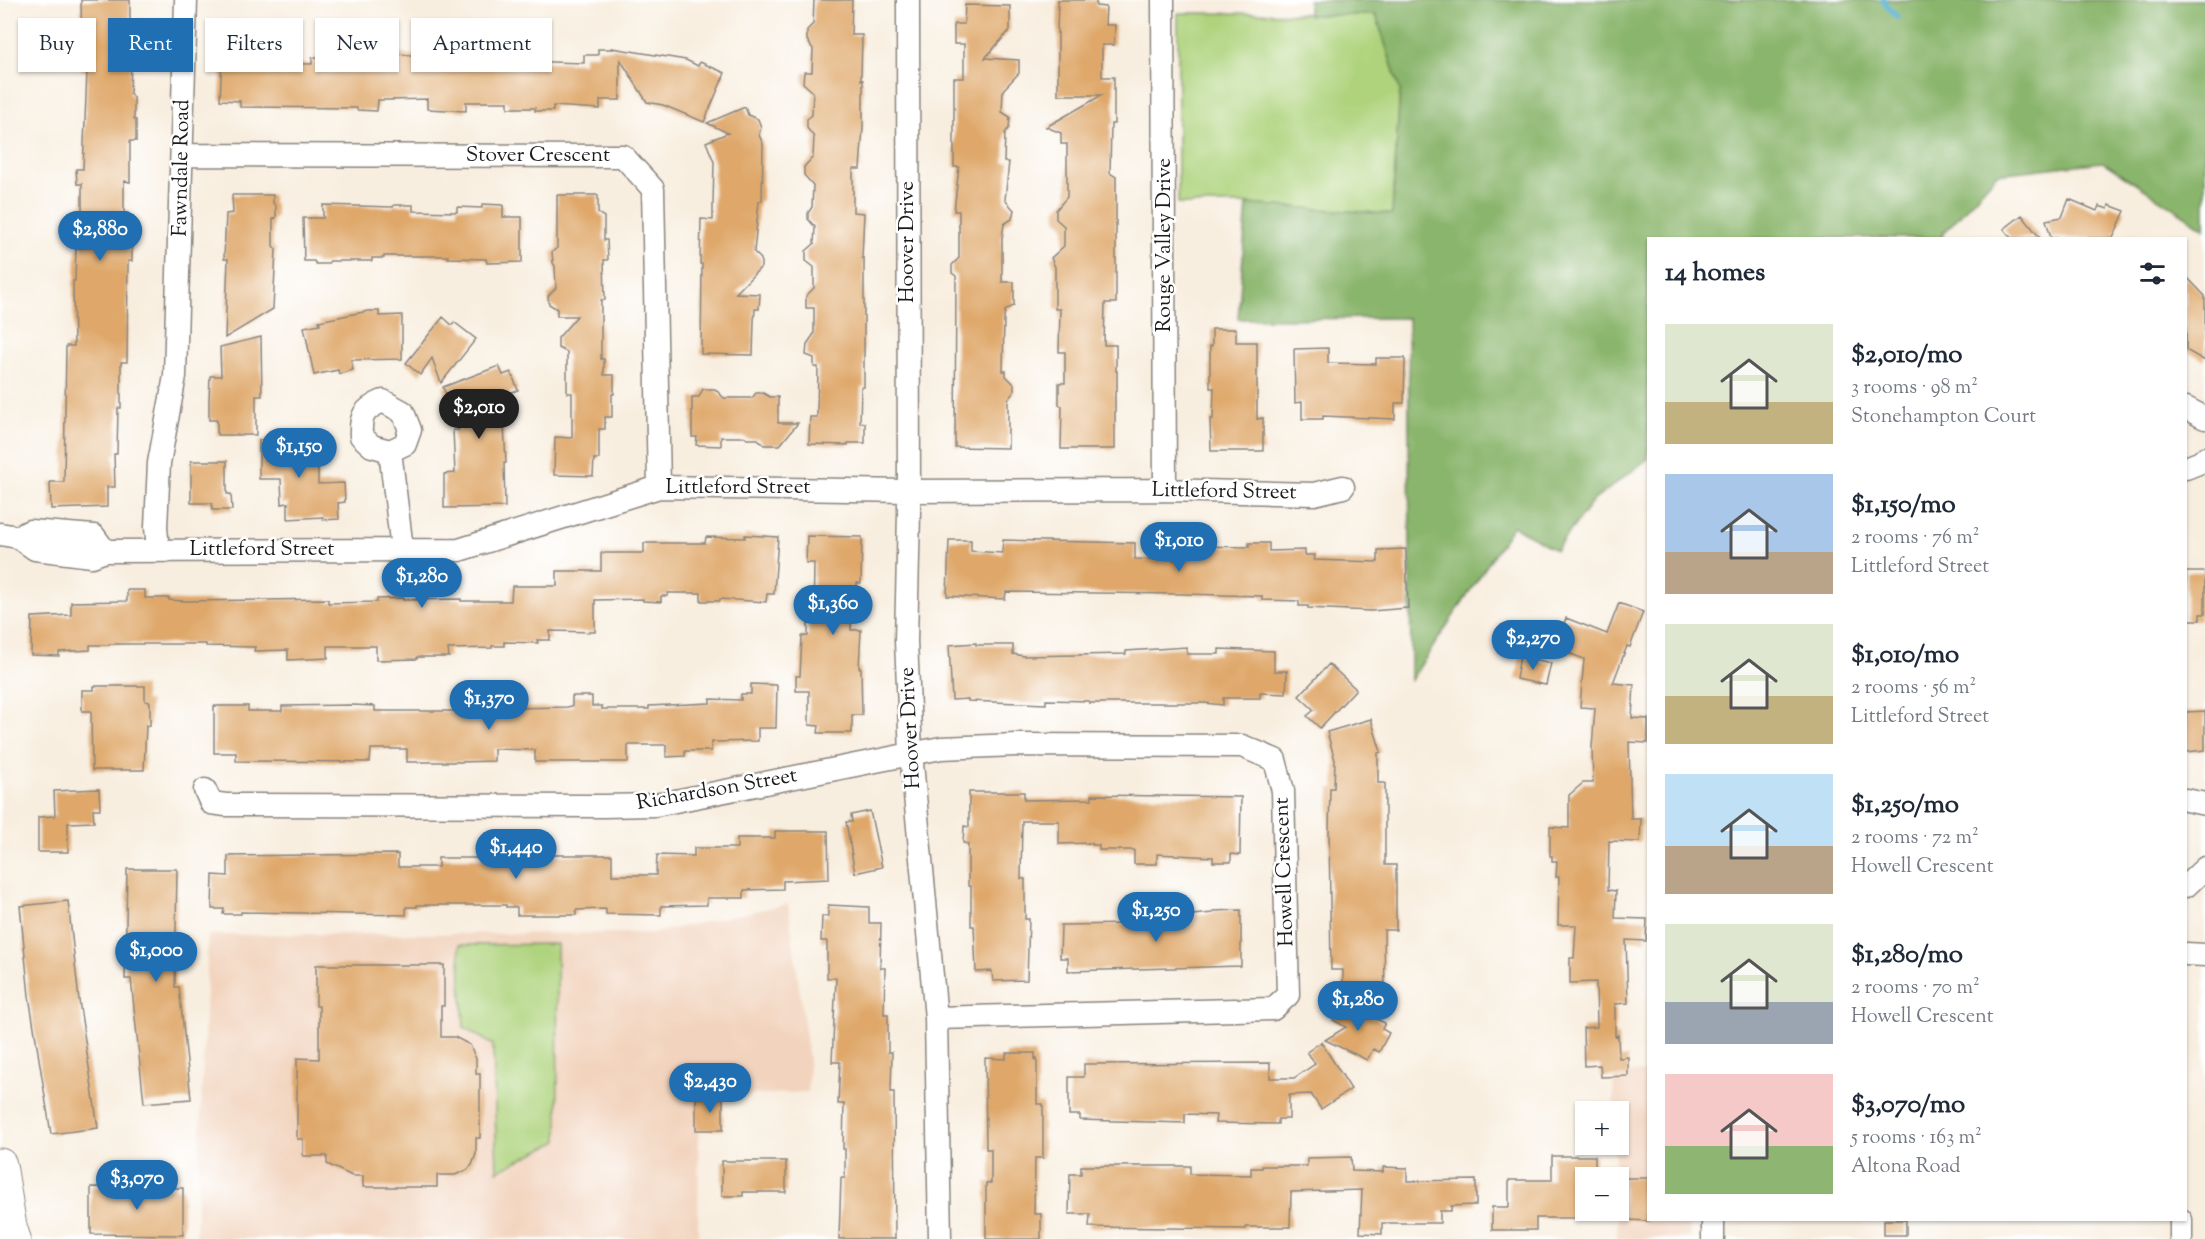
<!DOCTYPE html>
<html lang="en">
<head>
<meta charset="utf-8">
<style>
  body { margin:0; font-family:"Sorts Mill Goudy",serif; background:#f6f6f7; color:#1f2937; height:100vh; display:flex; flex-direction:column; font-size:22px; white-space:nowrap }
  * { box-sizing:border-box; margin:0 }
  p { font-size:20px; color:#747a83 }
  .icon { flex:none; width:33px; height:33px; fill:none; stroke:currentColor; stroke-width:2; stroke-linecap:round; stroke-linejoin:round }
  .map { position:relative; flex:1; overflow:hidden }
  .side { position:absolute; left:1647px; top:237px; width:540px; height:984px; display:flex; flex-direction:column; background:#fff; border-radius:0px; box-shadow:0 2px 4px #0004 }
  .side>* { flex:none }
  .guide { position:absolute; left:18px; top:18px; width:570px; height:54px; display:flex; gap:12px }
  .fabs { position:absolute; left:1575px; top:1101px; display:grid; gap:12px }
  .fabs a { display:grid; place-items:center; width:54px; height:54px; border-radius:0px; background:#fff; box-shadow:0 2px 4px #0004; font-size:30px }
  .price { position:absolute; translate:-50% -51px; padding:0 14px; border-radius:21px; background:#1f6fb2; color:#fff; font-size:20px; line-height:39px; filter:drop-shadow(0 2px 3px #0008) }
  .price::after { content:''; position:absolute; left:50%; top:36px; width:18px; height:14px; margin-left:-9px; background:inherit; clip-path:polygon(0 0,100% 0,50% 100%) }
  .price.active { background:#222; color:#fff }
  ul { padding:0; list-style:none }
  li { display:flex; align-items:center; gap:18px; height:150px; padding:0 18px }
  li span { display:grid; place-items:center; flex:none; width:168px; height:120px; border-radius:0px; color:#555 }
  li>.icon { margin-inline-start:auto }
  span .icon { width:72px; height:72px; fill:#fffc; stroke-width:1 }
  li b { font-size:26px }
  h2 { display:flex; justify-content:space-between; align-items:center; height:72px; padding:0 18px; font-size:26px }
  .tag { padding:0 21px; border-radius:0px; background:#fff; box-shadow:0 2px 4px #0004; font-size:21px; line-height:54px }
  .tag.active { background:#1f6fb2; color:#fff }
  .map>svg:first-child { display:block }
  .built { fill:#f2d4be }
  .green { fill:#aed37c; stroke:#65784c; stroke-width:1.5 }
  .forest { fill:#8ab56c; stroke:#536844; stroke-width:1.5 }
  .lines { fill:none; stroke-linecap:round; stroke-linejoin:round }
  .stream { stroke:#49aac8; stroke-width:6 }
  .building { fill:#dfa86b }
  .street-casing { stroke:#8a857e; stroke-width:25 }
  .secondary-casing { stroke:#8a857e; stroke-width:35 }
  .street { stroke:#fff; stroke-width:22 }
  .secondary { stroke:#fff; stroke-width:33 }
  .labels { text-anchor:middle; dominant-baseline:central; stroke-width:5; stroke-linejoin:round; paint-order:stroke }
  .street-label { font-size:21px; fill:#1c1c1c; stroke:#fff }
</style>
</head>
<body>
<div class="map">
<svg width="2205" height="1239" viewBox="0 0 2205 1239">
  <rect width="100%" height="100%" fill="#fff"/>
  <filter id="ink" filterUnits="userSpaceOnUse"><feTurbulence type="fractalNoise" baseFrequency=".0167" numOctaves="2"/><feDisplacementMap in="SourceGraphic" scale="12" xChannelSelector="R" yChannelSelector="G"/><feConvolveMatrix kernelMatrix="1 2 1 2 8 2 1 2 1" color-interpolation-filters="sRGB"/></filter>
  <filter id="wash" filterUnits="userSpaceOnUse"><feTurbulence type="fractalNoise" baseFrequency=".008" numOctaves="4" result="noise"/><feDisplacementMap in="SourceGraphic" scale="24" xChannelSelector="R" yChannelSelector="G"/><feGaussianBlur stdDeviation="1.35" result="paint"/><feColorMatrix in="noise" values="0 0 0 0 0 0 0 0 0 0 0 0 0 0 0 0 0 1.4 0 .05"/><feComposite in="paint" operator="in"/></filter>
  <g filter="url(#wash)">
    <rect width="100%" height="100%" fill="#f8eedf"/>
    <path class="built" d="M788 904 809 1059 808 1092 699 1098 698 1239H196L208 935 653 933Z
      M1648 1072V1220H1690V1239H1617L1618 1178 1615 1177V1145L1618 1144V1112L1614 1111 1613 1073Z"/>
    <path class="green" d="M1178 13 1376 14 1400 90 1392 214 1247 204H1178Z
      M557 944 558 1141 497 1171 493 1045 464 1027 459 945Z"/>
    <path class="forest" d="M1308 0H2205V229L2103 162 1997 174 1942 235 1943 238H1648V459L1593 501 1556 550 1513 526 1411 680 1408 318 1238 319 1247 204 1392 214 1400 90 1376 15H1308Z"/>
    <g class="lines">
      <path class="stream" d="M1883 0 1897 17"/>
    </g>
    <g id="blocks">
      <path class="building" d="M81 0H130V30H132L130 94 134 98V120H136V141H130V182L124 181V213H128V241L132 242V261H128L127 362H121V408H118L117 454H114L115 487H107V507L51 509 50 482H64L66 346H74L73 281H75L76 248H82V184H77L76 169H83L87 71 80 69V48H82Z
        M814 0H852L851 35H862L861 80H863V127L860 169H853V212L864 213 862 258H864V387H861L860 423H865V443H848V445L809 444 810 417H817L818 367H814V358L806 355 807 344 814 334V308H806V296L814 288V267L806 261V251L814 244 815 227 808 219V213L812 207 813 185 804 175V167L813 157 814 137 807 128V119L812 115 813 92 803 83 804 72H812L813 49 807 40V30L813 24Z
        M1058 0H1096V6L1106 7 1105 25H1115L1114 45H1102V77H1114V124H1111L1110 173 1116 177V303H1105L1104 345H1116V371H1117V391H1115V449H1061L1062 406 1059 405V383H1065V352H1059L1060 309H1055V267L1051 258 1064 246V226L1056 219V210L1067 197V144H1061V133L1046 127 1102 95H1058V33H1057Z
        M965 5 1010 6V30L985 58 1019 60V73L1003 90 1002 112 1010 117 1009 128 1005 133 1004 162H1009L1005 200 1014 210 1012 219 1004 224 1002 238V282H1014V305L1005 311 1004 318 1003 371H1006V376L1014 384V392L1008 399V448L955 447 956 276 952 273V265L959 258V211H954L959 167H954V78H964V44H954V24H964Z
        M612 48 686 60 698 66 700 62 725 73 704 122 663 105 647 102 620 59V100H600V109L553 106V111H535V108H508V102H466V111L427 109V99L388 100H378L377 111 357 110V108L240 107V101L220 100 222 59 255 60V63L312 64V58H324V52L361 51 422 56 440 54 486 57V60L584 63V55H598V49H613Z
        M745 107 748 115 758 119 761 127 759 135 763 144 762 201H759L754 252 761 259V267L736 293 760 294 759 309H755L754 321 753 355 701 354 702 264H700L701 219 713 220V204L714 162 706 142 728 133 707 123Z
        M232 195H273V203L276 206V218L273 219V246L276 249 273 309 225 338 228 259H224L226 214 233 213Z
        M557 195H598V213L604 217V240H607L608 260H604L605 300H601V359H604V375H614V394H612V417H605V429H599V459H594L593 476 554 475 555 437 572 438V393H567V352L558 348V338L577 316H557V309L549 304 548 296 556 288 555 266 553 263 552 252 557 248Z
        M2069 199 2097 211 2099 206 2108 209 2109 205 2125 211 2113 238H2051L2046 220 2062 217Z
        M482 204 503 205V217H522V262L487 263 486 259 448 258V256H384V258H372V261H330L327 264H316L314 261H304L303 218H323V205L393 207 394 205H413V211L457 212V207L482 208Z
        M2022 215 2040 238H2011L2004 229Z
        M2186 276 2205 296V361L2186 350Z
        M368 311H379V316L402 315V359L351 360 353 370 339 374 338 370 314 375 304 327 320 324 319 321Z
        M443 317 452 325 454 322 476 339 441 383 432 358 420 375 406 363Z
        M1212 329H1236V342H1257V419L1263 418V451H1211L1210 419H1213L1214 388H1210V346H1212Z
        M261 337 262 396H256V435H217V420H209V400L210 376H221L220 347Z
        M1328 348V363L1376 364V358H1405L1404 403H1395V419L1323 416V419H1302V402L1295 403 1294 349Z
        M499 366 503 375 511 372 518 390 509 393 513 402 503 406 506 463H504L505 507 444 508V474L455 473 453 430H459L443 387Z
        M703 389H715L724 398H752L756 393H763L770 397H778V423H798L780 445H764L758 439H747L745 437H721V446L696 445 697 437H692V397H699Z
        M310 439V464H318V484L344 483 345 502 338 503 339 519 323 520V517L288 519V503L282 504 281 479H259V440Z
        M191 461H227V494H231L232 510H212V503H191Z
        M745 535 778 537 774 594H767L766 602 720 599V601H701V593H668V596H661V602L643 601V599L595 600V632L550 631V640H537L538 643 504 642V646H492V648L448 649 449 657H417V659L376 660V646H328V658L288 660V650L254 651 255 647 206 646V644H109V645H90V650L59 652V656L31 655 32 617 71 615V602L127 601V590H145V598H169V600L185 601 328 599V603L377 602V599L403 598V600L461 599V601H511L512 586H557V571H601V553H644V543H705L706 537 745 538Z
        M807 536 862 537 861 583H857V598H852L851 630H861L859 668H861L862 715H852V733H818L819 726 809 725V691H796V676H800L802 636H808V624H813L814 563H806Z
        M949 540H971V551L1002 553 1003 540 1135 543V559L1178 560 1179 543H1199V546L1249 547V543H1269V551L1305 550V555H1315L1314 560 1378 562V550L1406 549 1408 608 1371 611 1308 608V606H1299V601L1262 600V596L1183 594 1006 592 1005 599 947 596Z
        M2186 572H2205V614H2200V620H2186Z
        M1619 603 1643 612 1630 647 1627 646 1613 683 1634 685 1632 718 1648 719V743L1629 742 1631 819H1641L1640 842 1609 841 1608 890 1616 891 1615 918 1647 919 1646 941 1626 940 1628 1003 1615 1004V1036L1618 1035 1619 1058 1628 1057V1076L1601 1077 1600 1065 1584 1066 1583 1028 1597 1027 1596 982 1570 983V958H1574L1576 925H1558L1559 877H1556L1557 861H1552V856H1550V827L1569 828V795L1583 783H1593L1592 748 1595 708 1580 707 1584 659 1555 648 1566 618 1607 634Z
        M976 643V645H1013V654L1024 656 1126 654V651L1187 647V654H1219V649L1274 651V671H1287L1286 694 1260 693V698H1223V705L1204 703H1089V701L1046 700V704L968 701V699L952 700 949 645Z
        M1520 656 1551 663 1546 685 1516 679Z
        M1329 664 1356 689 1320 728 1307 716 1314 710 1299 696Z
        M751 684 777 685 776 728H758V741L712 742 711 751H685V756L666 757V745H628V762H535V750L494 749V761L459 762H407V749H371L370 762 236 761V753H214V706H248V711H282V706L351 705 375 706V711H478V706H513V708L567 707 572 706V696H592V706H602V709H649V706L710 703V699L741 700V694H751Z
        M94 686H145V701L150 702V726L146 725 144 770H92L91 711H82V690H94Z
        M2205 711V750L2186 752V712Z
        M1371 719 1381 752 1378 753V783H1385V865H1396V930H1384L1385 993 1343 994V970H1331L1329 833 1330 788H1334L1335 760 1327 732Z
        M99 789 100 809H93L94 822 68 823V852H38V817L55 816 54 791Z
        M969 792H1024V800L1092 799V795L1241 797 1240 855 1231 854V862H1213V857L1157 854V864H1134V850H1099V845H1092V843L1059 844V821H1022L1021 879H1025V919H1029L1027 980 993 981 992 971 976 972 974 926H971V886H968V844L963 843 964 826 969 827Z
        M870 811 882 867 855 873 846 822H852L851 815Z
        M775 831H828L829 879 783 881V889L744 890V898H707V905L661 906V915L606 914V909L576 910V915H517V907H506V905H417V907H406V915L241 912V914H223L224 909H212L213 875 228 876V856L398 854V867H438V858H506V856L548 855H612V875H656L657 855 694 856V848H737V838H775Z
        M127 869H177L175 987H179L191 1099 144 1103 131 979H125Z
        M68 901 79 1000 98 1128 51 1134 29 996 20 906Z
        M828 905 869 907V923H881L880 968H885L884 1014H888V1052H892L891 1092H894L895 1239H839L841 1178H845V1149H843L844 1104H838L840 1062H832L836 978H827V941H821L822 916H828Z
        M1241 910V966L1068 971V958H1060L1061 925 1133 924V922H1139V916H1181L1213 913V911Z
        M316 965H444V1006H441V1037H455L470 1045 476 1059V1074H480V1138H476V1154L472 1165 467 1170 455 1175H437V1187H363V1176H352L327 1164V1156H303V1139H297V1058L319 1059V1006H316Z
        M1342 1003 1385 1023 1382 1029 1389 1033 1379 1052 1373 1049 1367 1060 1325 1040 1346 1027 1333 1020Z
        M1321 1042 1351 1089 1321 1109 1311 1094 1289 1095V1119H1278V1124L1215 1123 1216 1115 1185 1114V1123L1080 1120V1115H1069V1077H1084V1064L1270 1063V1078H1294L1315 1064 1307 1052Z
        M1006 1053H1035V1059L1037 1058V1104H1043V1158H1035L1034 1214H1041V1239H986V1183H991V1149H986L985 1058 1006 1059Z
        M696 1098H723V1130H696Z
        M1552 1156H1595V1178H1586V1218H1536V1230H1492V1207H1509V1180H1552Z
        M1351 1157 1352 1171 1383 1172V1167L1407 1168V1181L1476 1180V1205L1451 1206V1211H1440V1223H1382V1234L1360 1233 1362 1190 1291 1192 1290 1227H1246V1229L1089 1227 1090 1214H1069L1070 1174H1081V1166H1190V1174L1251 1175V1168H1262V1166H1307V1158Z
        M722 1161H786V1192H743V1196H722Z
        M1624 1178H1648V1221L1627 1220 1624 1218Z
        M91 1187 183 1188V1235L91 1234Z
        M1884 1220H1906V1235H1884Z"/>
    </g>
  </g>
  <g filter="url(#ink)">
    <use href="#blocks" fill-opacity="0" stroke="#8a857e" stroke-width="1.5"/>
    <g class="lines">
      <defs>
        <path id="street" d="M908 0 909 513 906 641 911 753 936 1018 940 1239
          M1163 0 1165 490
          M182 155 623 156 653 189 659 487
          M383 401 403 412 410 430 405 444 390 451 372 446 361 436C360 415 364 409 383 401Z
          M2186 408 2205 418
          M390 451 402 549
          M2186 468 2201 462 2205 458
          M0 534 18 537 35 549 92 556 105 551 459 550 659 487 908 491 1165 490 1314 494 1343 487
          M18 537 30 531 94 536 105 551
          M158 550 156 527 159 463 175 376 186 0
          M205 790 211 803 226 805 603 806 655 805 941 748 1016 745 1242 746 1275 760 1283 791 1288 995 1273 1009 936 1018
          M2186 800 2205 804
          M2186 886 2205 868
          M2186 954 2205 955
          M2181 1220V1239
          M1713 1239V1220"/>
        <path id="secondary" d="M0 1165 10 1227 14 1239"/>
      </defs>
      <use href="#street" class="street-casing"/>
      <use href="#secondary" class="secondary-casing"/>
      <use href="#street" class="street"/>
      <use href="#secondary" class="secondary"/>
    </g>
  </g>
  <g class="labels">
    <g class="street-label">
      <text x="538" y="156">Stover Crescent</text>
      <text transform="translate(182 168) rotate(-89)">Fawndale Road</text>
      <text transform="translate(908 242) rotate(-90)">Hoover Drive</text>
      <text transform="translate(1165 245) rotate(-90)">Rouge Valley Drive</text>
      <text x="738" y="488">Littleford Street</text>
      <text transform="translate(1224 492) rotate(1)">Littleford Street</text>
      <text x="262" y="550">Littleford Street</text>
      <text transform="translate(911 728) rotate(-93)">Hoover Drive</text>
      <text transform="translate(717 790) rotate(-10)">Richardson Street</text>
      <text transform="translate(1285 872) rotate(-92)">Howell Crescent</text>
    </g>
  </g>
</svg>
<div class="fabs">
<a>+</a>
<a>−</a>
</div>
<b class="price" style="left:100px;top:262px">$2,880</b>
<b class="price active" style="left:479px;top:440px">$2,010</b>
<b class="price" style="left:299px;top:479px">$1,150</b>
<b class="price" style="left:1179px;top:573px">$1,010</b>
<b class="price" style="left:422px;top:609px">$1,280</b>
<b class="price" style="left:833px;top:636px">$1,360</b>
<b class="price" style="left:1533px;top:671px">$2,270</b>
<b class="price" style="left:489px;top:731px">$1,370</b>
<b class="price" style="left:516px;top:880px">$1,440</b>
<b class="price" style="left:1156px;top:943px">$1,250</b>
<b class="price" style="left:156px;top:983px">$1,000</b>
<b class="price" style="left:1358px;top:1032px">$1,280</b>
<b class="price" style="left:710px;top:1114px">$2,430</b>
<b class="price" style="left:137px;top:1211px">$3,070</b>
<div class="guide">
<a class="tag">Buy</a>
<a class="tag active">Rent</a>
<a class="tag">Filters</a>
<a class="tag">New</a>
<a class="tag">Apartment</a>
</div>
<section class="side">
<h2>14 homes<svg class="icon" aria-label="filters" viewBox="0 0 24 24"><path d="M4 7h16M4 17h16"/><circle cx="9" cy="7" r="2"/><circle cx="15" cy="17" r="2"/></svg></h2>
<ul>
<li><span style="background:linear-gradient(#dfe7d0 65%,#c2b280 0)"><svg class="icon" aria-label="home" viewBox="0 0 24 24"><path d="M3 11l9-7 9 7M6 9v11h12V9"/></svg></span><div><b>$2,010/mo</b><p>3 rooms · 98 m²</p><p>Stonehampton Court</p></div></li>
<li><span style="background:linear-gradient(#a9c7e8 65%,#b9a48a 0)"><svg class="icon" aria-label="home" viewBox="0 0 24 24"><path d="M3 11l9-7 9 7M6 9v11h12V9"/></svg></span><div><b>$1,150/mo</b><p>2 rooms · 76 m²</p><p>Littleford Street</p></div></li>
<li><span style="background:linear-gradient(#dfe7d0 60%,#c2b280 0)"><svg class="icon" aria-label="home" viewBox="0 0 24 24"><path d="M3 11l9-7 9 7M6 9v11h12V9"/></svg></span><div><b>$1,010/mo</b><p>2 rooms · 56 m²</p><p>Littleford Street</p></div></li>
<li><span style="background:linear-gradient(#bfe0f5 60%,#b9a48a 0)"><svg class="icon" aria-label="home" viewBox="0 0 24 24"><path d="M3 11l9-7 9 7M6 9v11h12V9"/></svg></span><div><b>$1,250/mo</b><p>2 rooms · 72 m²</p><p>Howell Crescent</p></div></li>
<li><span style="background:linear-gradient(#dfe7d0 65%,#9aa5b1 0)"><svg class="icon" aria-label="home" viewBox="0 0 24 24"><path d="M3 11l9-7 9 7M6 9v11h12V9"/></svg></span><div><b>$1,280/mo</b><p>2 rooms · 70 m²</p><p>Howell Crescent</p></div></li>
<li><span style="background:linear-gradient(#f6c9c9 60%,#8fb573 0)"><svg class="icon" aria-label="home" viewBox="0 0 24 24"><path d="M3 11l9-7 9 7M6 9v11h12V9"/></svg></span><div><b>$3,070/mo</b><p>5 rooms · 163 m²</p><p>Altona Road</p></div></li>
</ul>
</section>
</div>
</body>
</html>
